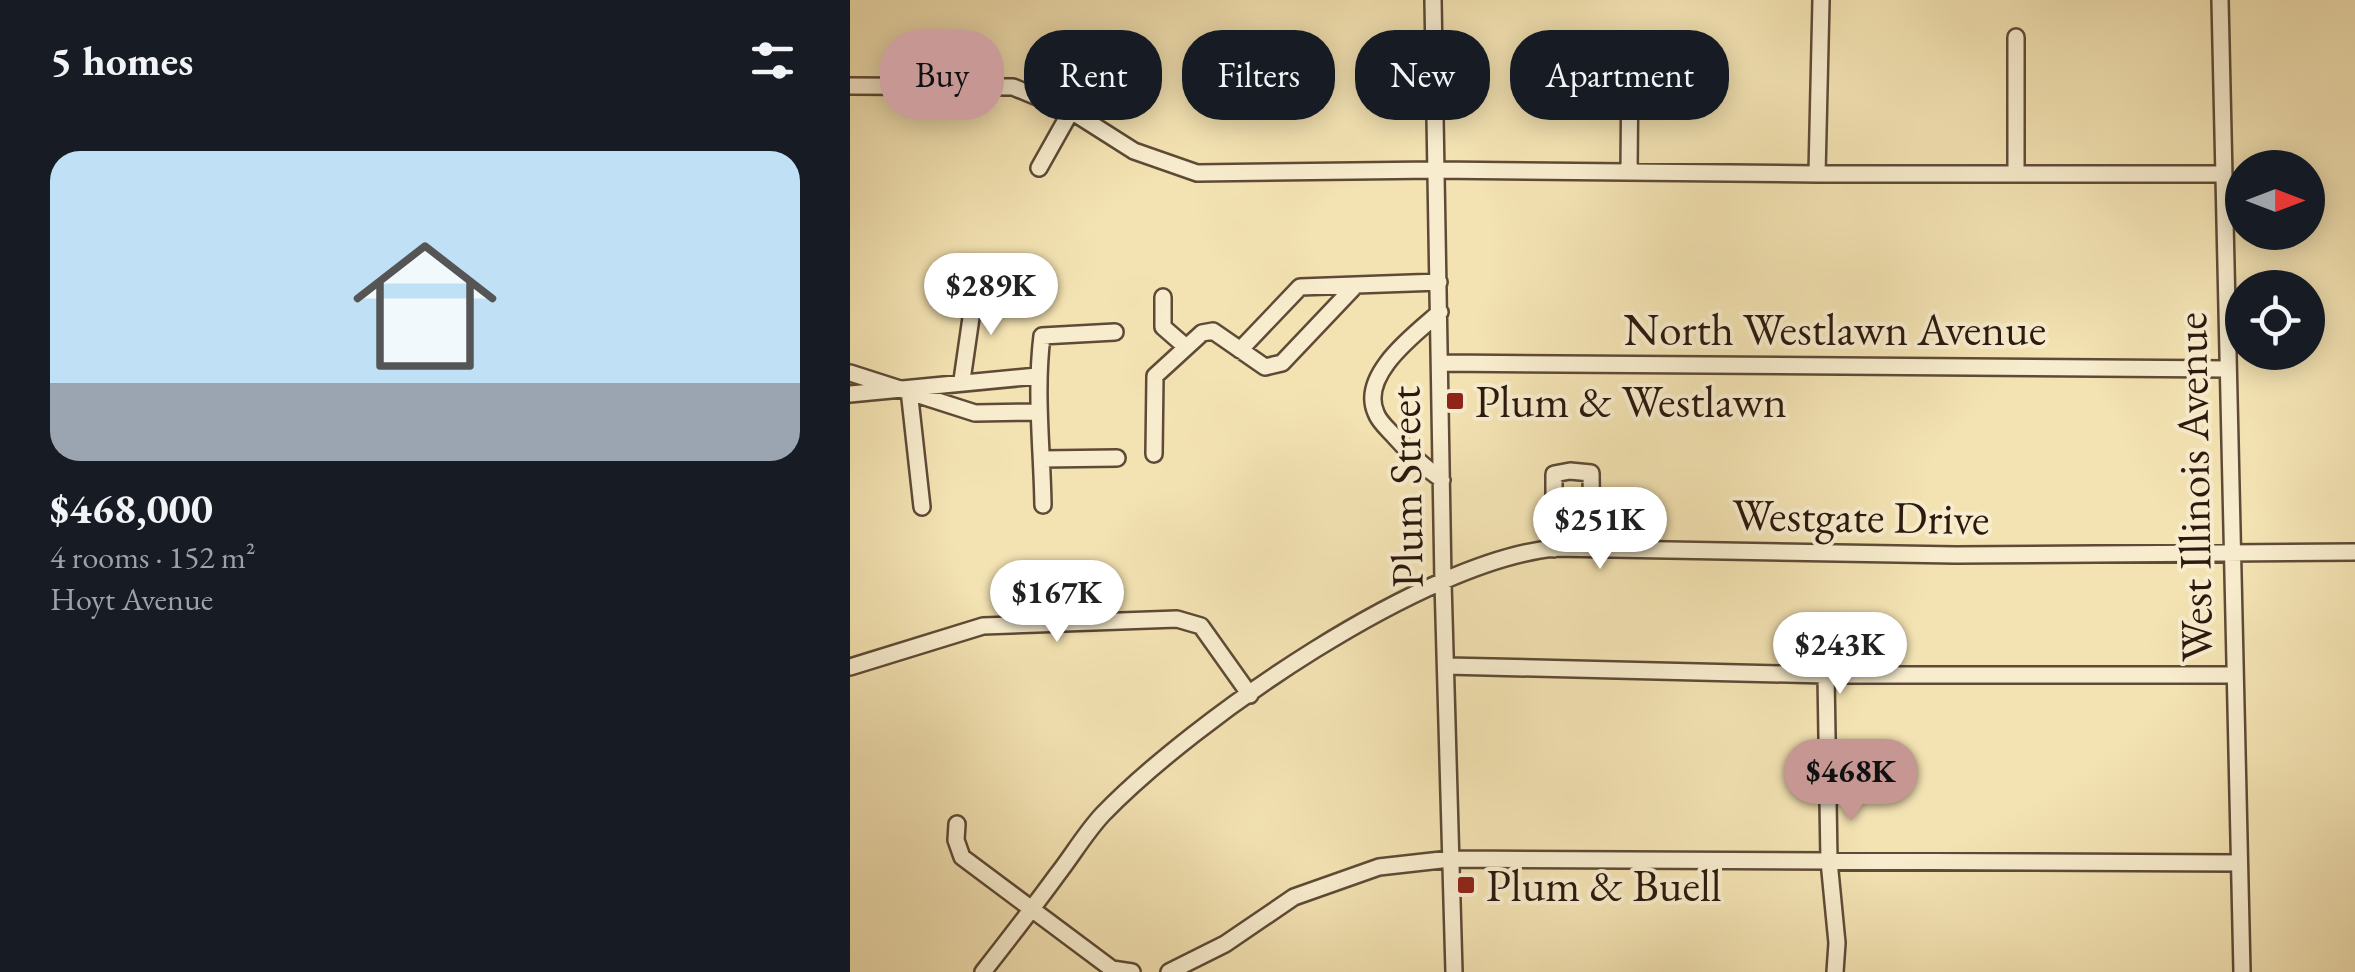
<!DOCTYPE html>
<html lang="en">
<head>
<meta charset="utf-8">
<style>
  body { margin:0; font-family:"EB Garamond",serif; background:#242831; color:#f1f3f6; height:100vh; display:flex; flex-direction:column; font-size:38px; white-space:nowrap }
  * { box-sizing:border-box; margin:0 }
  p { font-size:32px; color:#9ea1a6 }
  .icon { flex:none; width:55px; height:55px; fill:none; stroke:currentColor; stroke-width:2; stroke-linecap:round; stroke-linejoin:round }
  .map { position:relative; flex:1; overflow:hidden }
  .sheet { display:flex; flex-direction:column; background:#171b24; width:850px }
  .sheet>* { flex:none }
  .banner { position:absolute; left:30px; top:30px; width:950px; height:90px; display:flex; gap:20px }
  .needle { width:65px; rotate:90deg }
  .fabs { position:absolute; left:1375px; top:150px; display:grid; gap:20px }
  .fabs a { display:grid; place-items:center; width:100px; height:100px; border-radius:50%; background:#171b24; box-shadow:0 5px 25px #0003; font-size:50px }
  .price { position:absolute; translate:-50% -85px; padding:0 22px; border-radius:35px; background:#fff; color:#222; font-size:32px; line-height:65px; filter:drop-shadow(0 2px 5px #0008) }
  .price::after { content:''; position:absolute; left:50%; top:60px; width:30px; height:22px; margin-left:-15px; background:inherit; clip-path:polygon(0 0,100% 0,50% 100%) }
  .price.on { background:#c59692; color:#111 }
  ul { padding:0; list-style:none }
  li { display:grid; align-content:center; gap:20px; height:530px; padding:0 50px }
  li span { display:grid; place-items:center; height:310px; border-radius:30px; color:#555 }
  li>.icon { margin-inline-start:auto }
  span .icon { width:180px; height:180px; fill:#fffc; stroke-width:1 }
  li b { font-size:42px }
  h2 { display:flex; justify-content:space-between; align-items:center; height:120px; padding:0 50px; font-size:42px }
  .tag { padding:0 35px; border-radius:40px; background:#171b24; box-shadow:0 5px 25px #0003; font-size:35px; line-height:90px }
  .tag.on { background:#c59692; color:#111 }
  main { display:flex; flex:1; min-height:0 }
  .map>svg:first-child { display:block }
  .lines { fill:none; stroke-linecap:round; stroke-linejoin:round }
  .minor-casing { stroke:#5e4a36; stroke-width:20 }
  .minor { stroke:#f7eccd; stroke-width:15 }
  .poi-dot { fill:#8f2418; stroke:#f7eccd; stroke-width:4 }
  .labels { text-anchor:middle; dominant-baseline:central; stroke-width:8; stroke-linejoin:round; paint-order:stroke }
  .street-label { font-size:45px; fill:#2c180d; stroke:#f7eccd }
  .poi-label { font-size:45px; fill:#2c180d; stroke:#f7eccd; text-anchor:start }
</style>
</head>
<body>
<main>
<section class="sheet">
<h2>5 homes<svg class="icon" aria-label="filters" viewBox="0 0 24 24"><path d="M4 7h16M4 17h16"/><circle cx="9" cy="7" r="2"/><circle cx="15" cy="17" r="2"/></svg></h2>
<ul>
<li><span style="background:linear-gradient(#bfe0f5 75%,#9aa5b1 0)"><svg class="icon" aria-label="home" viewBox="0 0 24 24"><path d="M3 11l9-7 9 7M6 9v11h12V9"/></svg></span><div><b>$468,000</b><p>4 rooms · 152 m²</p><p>Hoyt Avenue</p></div></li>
</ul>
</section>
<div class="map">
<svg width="1505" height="972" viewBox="0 0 1505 972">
  <rect width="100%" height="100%" fill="#f3e2b2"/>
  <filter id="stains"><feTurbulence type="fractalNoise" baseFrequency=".002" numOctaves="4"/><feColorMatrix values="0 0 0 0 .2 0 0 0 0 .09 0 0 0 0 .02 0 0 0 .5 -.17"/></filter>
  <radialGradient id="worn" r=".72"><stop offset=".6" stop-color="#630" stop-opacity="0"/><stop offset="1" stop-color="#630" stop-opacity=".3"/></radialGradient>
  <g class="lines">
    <defs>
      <path id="minor" d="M583 0 593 582 604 972
        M1370 0 1392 972
        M1166 37V174
        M0 86 163 87 221 111 284 151 347 173 585 170 967 174H1374
        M189 168 221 111
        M779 172 780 59
        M967 174 971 0
        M313 297V327L336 347
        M590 312C565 334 509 375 526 413 529 422 539 430 545 437 560 454 574 467 592 480
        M390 350 450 287 589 282
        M591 363 1378 369
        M0 373 125 413 187 412
        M112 380 125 290
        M59 390 72 507
        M0 394 187 376
        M304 454 305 376 352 333 363 331 415 367 432 363 506 285
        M192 459 267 458
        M193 505C192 447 185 393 192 336L265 332
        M704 549V474L720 471 741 473 742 549
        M597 666 976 675H1385
        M0 667 133 626 327 619 351 626 400 695
        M976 675 979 861 987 943 985 972
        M107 824 106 840 112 857 262 969 282 972
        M133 972C158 940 183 908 207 875 222 856 236 832 253 814 345 719 574 560 706 548L1106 555 1505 552
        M319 972 375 944 444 897 529 867 600 859 1388 863"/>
    </defs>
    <use href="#minor" class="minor-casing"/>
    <use href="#minor" class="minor"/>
  </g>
  <g class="poi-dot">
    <rect x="595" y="391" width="20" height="20" rx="5"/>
    <rect x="606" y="875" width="20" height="20" rx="5"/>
  </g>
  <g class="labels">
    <g class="street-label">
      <text x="985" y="329">North Westlawn Avenue</text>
      <text transform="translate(555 487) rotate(-91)">Plum Street</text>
      <text transform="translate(1343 487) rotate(-91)">West Illinois Avenue</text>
      <text transform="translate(1011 516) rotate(1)">Westgate Drive</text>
    </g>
    <g class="poi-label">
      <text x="625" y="401">Plum &amp; Westlawn</text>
      <text x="636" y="885">Plum &amp; Buell</text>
    </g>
  </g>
  <rect width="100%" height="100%" filter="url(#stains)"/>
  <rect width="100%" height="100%" fill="url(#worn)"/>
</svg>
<div class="fabs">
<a><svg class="needle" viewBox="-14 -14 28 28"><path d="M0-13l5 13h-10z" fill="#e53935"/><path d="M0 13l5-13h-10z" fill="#9ea1a6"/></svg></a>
<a><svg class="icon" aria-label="locate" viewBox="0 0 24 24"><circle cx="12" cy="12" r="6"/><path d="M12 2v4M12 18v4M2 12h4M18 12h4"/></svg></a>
</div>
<b class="price" style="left:141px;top:338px">$289K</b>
<b class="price" style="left:750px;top:572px">$251K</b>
<b class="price" style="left:207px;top:645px">$167K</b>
<b class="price" style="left:990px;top:697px">$243K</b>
<b class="price on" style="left:1001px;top:824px">$468K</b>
<div class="banner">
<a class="tag on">Buy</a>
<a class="tag">Rent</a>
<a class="tag">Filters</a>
<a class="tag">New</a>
<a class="tag">Apartment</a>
</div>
</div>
</main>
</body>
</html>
